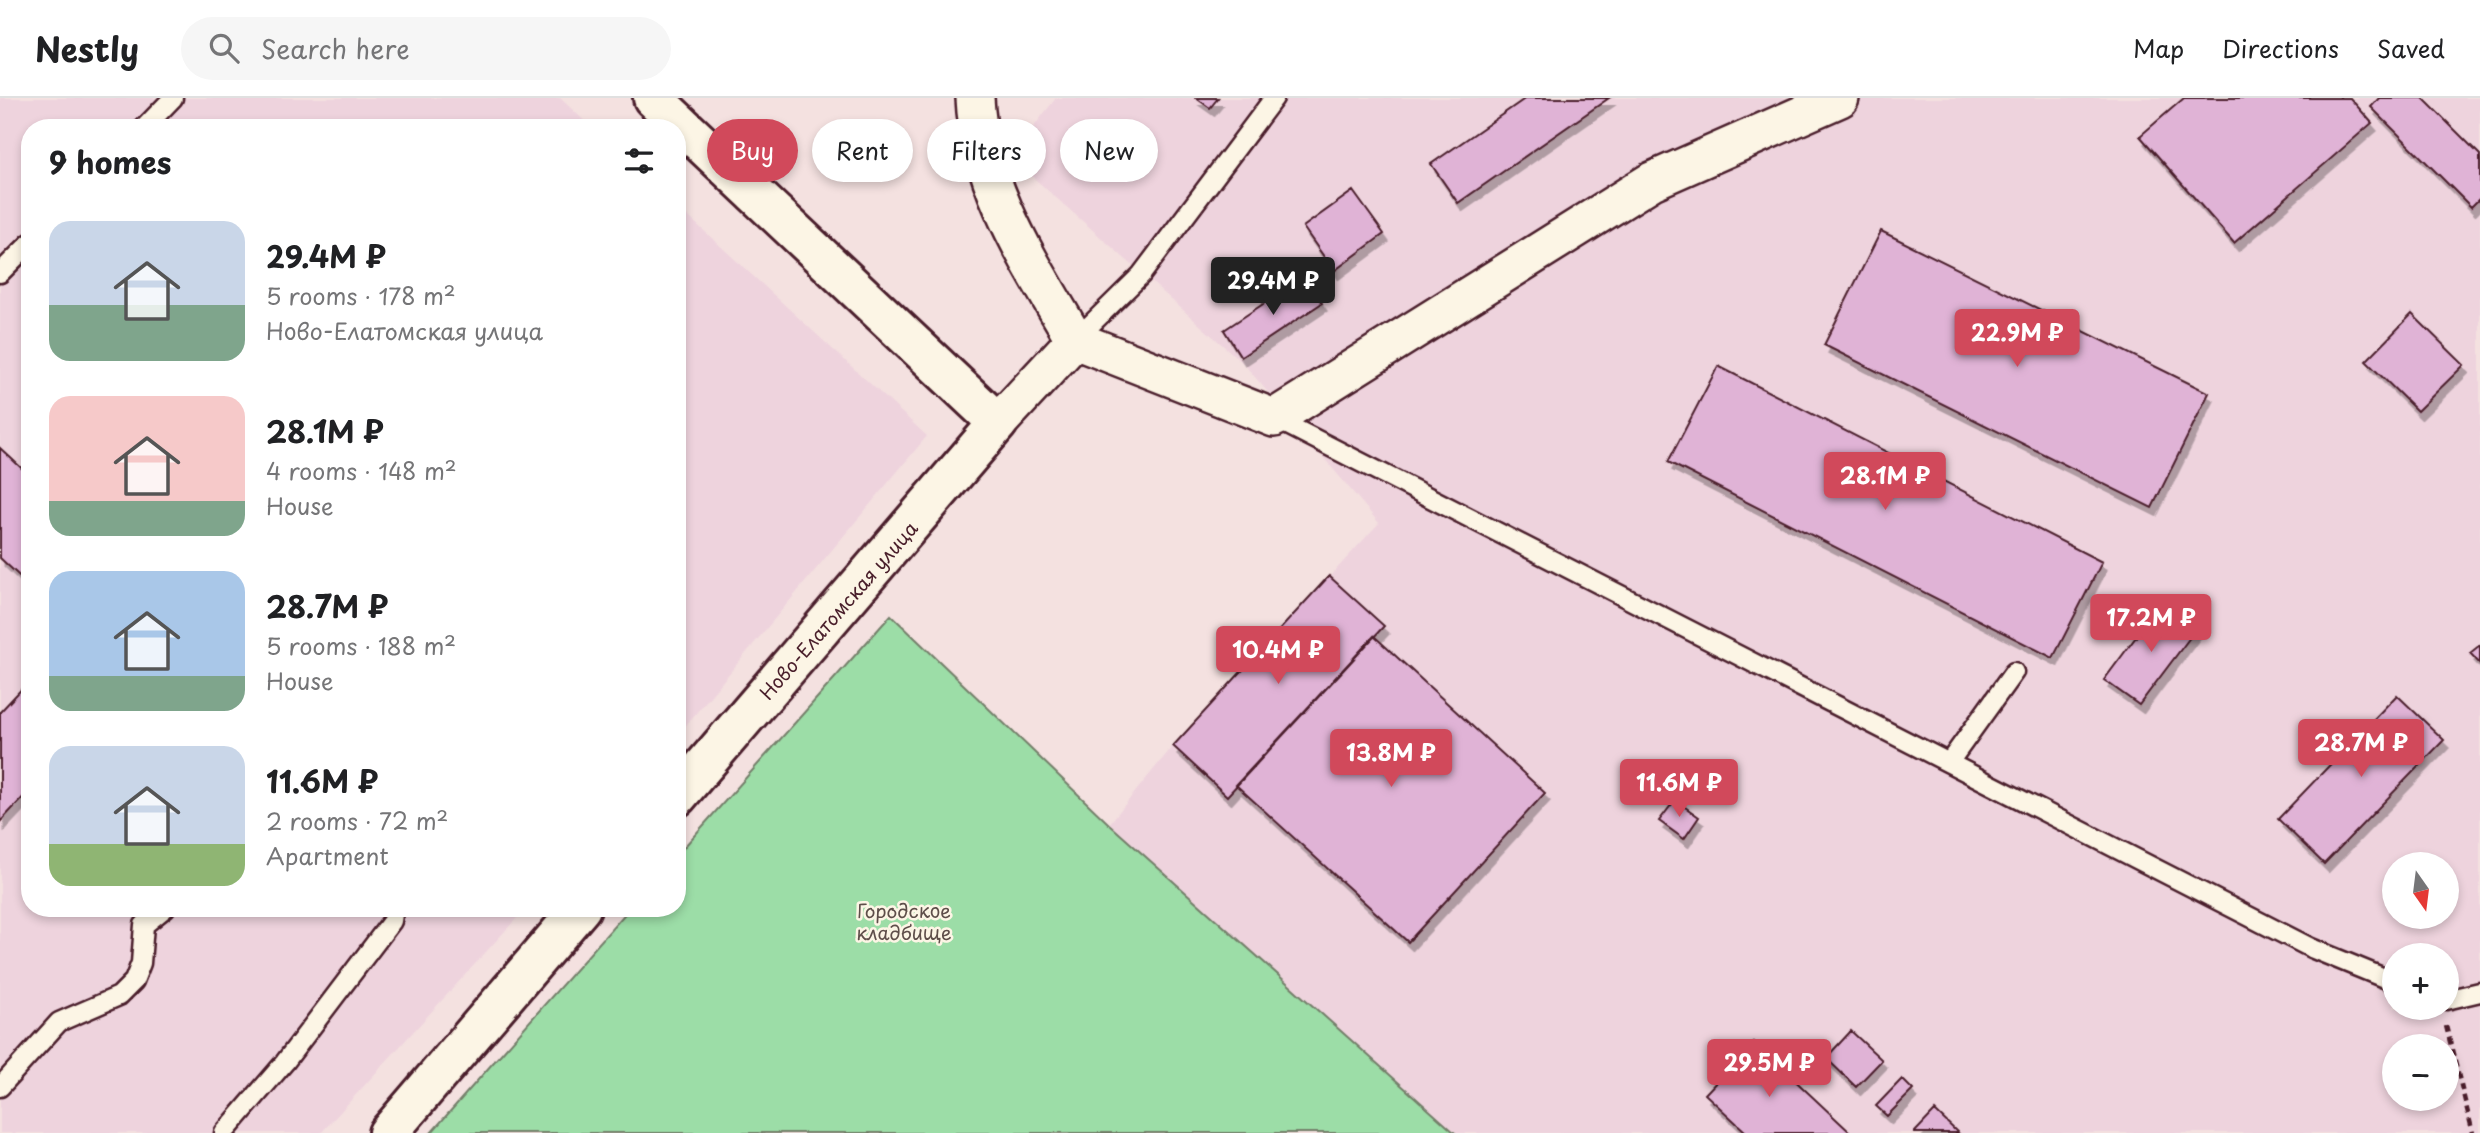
<!DOCTYPE html>
<html lang="en">
<head>
<meta charset="utf-8">
<style>
  body { margin:0; font-family:"Playpen Sans",sans-serif; background:#f6f6f6; color:#202124; height:100vh; display:flex; flex-direction:column; font-size:26px; white-space:nowrap }
  * { box-sizing:border-box; margin:0 }
  p { font-size:23px; color:#757577 }
  .icon { flex:none; width:38px; height:38px; fill:none; stroke:currentColor; stroke-width:2; stroke-linecap:round; stroke-linejoin:round }
  .map { position:relative; flex:1; overflow:hidden }
  .drawer { position:absolute; left:21px; top:21px; width:665px; height:798px; display:flex; flex-direction:column; background:#fff; border-radius:28px; box-shadow:0 4px 10px #0003 }
  .drawer>* { flex:none }
  .guide { position:absolute; left:707px; top:21px; width:665px; height:63px; display:flex; gap:14px }
  .needle { width:46px; rotate:166deg }
  .buttons { position:absolute; left:2382px; top:754px; display:grid; gap:14px }
  .buttons a { display:grid; place-items:center; width:77px; height:77px; border-radius:50%; background:#fff; box-shadow:0 4px 10px #0003; font-size:35px }
  .price { position:absolute; translate:-50% -60px; padding:0 16px; border-radius:7px; background:#d1495b; color:#fff; font-size:23px; line-height:46px; filter:drop-shadow(0 2px 4px #0008) }
  .price::after { content:''; position:absolute; left:50%; top:42px; width:21px; height:16px; margin-left:-10px; background:inherit; clip-path:polygon(0 0,100% 0,50% 100%) }
  .price.on { background:#222; color:#fff }
  ul { padding:0; list-style:none }
  li { display:flex; align-items:center; gap:21px; height:175px; padding:0 28px }
  li span { display:grid; place-items:center; flex:none; width:196px; height:140px; border-radius:21px; color:#555 }
  li>.icon { margin-inline-start:auto }
  span .icon { width:84px; height:84px; fill:#fffc; stroke-width:1 }
  li b { font-size:30px }
  h2 { display:flex; justify-content:space-between; align-items:center; height:84px; padding:0 28px; font-size:30px }
  .chip { padding:0 24px; border-radius:32px; background:#fff; box-shadow:0 4px 10px #0003; font-size:24px; line-height:63px }
  .chip.on { background:#d1495b; color:#fff }
  header { display:flex; align-items:center; gap:42px; box-sizing:border-box; height:98px; padding:0 35px; background:#fff; border-bottom:2px solid #e0e0e0 }
  header strong { font-size:33px }
  nav { display:flex; gap:38px; margin-inline-start:auto; font-size:24px }
  .search { width:490px; height:63px; background:#f6f6f6; display:flex; align-items:center; gap:18px; box-sizing:border-box; padding:0 24px; border-radius:38px; color:#757577; font-size:26px }
  .map>svg:first-child { display:block }
  .built { fill:#eed3dd; fill-rule:evenodd }
  .green { fill:#9cdda7; stroke:#737e69; stroke-width:2 }
  .building { fill:#e0b3d6; stroke:#4a1f2b; stroke-width:2; filter:url(#shadow) }
  .lines { fill:none; stroke-linecap:round; stroke-linejoin:round }
  .service-casing { stroke:#4a1f2b; stroke-width:23 }
  .minor-casing { stroke:#4a1f2b; stroke-width:42 }
  .tertiary-casing { stroke:#4a1f2b; stroke-width:44 }
  .path { stroke:#4a1f2b; stroke-width:4.5; stroke-dasharray:7 5; stroke-linecap:butt }
  .service { stroke:#fcf5e5; stroke-width:18 }
  .minor { stroke:#fcf5e5; stroke-width:37 }
  .tertiary { stroke:#fcf5e5; stroke-width:38 }
  .labels { text-anchor:middle; dominant-baseline:central; stroke-width:5; stroke-linejoin:round; paint-order:stroke }
  .street-label { font-size:19px; fill:#4a1f2b; stroke:#fcf5e5 }
  .park-label { font-size:19px; fill:#5e4e4a; stroke:#fcf5e5 }
</style>
</head>
<body>
<header>
<strong>Nestly</strong>
<div class="search"><svg class="icon" aria-label="search" viewBox="0 0 24 24"><circle cx="10" cy="10" r="6"/><path d="M15 15l6 6"/></svg>Search here</div>
<nav><a>Map</a><a>Directions</a><a>Saved</a></nav>
</header>
<div class="map">
<svg width="2480" height="1035" viewBox="0 0 2480 1035">
  <defs>
    <filter id="shadow"><feDropShadow dx="4.5" dy="8" stdDeviation="0" flood-color="#0004"/></filter>
  </defs>
  <rect width="100%" height="100%" fill="#f4e1e0"/>
  <filter id="ink" filterUnits="userSpaceOnUse"><feTurbulence type="fractalNoise" baseFrequency=".0143" numOctaves="2"/><feDisplacementMap in="SourceGraphic" scale="14" xChannelSelector="R" yChannelSelector="G"/><feConvolveMatrix kernelMatrix="1 2 1 2 8 2 1 2 1" color-interpolation-filters="sRGB"/></filter>
  <g filter="url(#ink)">
    <path class="built" d="M0 0H560L592 30H30V810H526L321 1035H0Z
      M1056 0H2480V1035H1455L1109 726 1173 648 1379 425 1243 265 1010 59ZM2394 766H2446V819H2394ZM2394 858H2446V910H2394ZM2394 948H2446V1001H2394Z
      M677 108 927 338 677 638Z"/>
    <path class="green" d="M891 517 1109 726 1455 1035H431L630 810H677V757Z"/>
    <path class="building" d="M1196 0H1218L1210 10Z
      M1526 0H1609L1458 105 1431 66Z
      M2184 0H2350L2372 25 2234 145 2140 38Z
      M2379 0H2423L2480 57V100L2471 109 2371 9Z
      M1353 93 1384 136 1334 173 1303 129Z
      M1881 133 2209 295 2152 410 1824 247Z
      M1304 179 1322 205 1241 259 1224 232Z
      M2412 216 2464 267 2417 313 2366 263Z
      M1718 268 2102 464 2053 560 1668 364Z
      M0 350 30 378V488L0 460Z
      M1329 478 1384 528 1227 698 1173 648Z
      M2162 504 2197 530 2139 607 2104 582Z
      M1374 538 1545 695 1408 844 1236 687Z
      M2480 547V566L2470 555Z
      M30 582V692L0 724V614Z
      M2397 597 2444 642 2324 766 2278 721Z
      M1675 702 1699 719 1684 741 1659 723Z
      M1851 933 1882 962 1856 989 1826 960Z
      M1754 944 1851 1035H1747L1705 996Z
      M1902 981 1913 992 1887 1018 1876 1008Z
      M1935 1013 1958 1035H1914Z"/>
    <g class="lines">
      <defs>
        <path id="service" d="M144 30 173 0
          M0 175 30 145
          M1075 242 1141 177 1274 0
          M1274 320 2311 850 2394 884
          M1950 663 2014 574
          M2446 902 2480 894
          M0 989 59 924 119 898 134 883 141 865 144 827 165 810
          M224 1035 285 964 392 823 394 810"/>
        <path id="minor" d="M975 0C979 89 1032 167 1075 242
          M998 325 1075 242 1274 320 1652 83 1840 0"/>
        <path id="tertiary" d="M653 0 998 325 677 699
          M388 1035 581 810"/>
      </defs>
      <use href="#service" class="service-casing"/>
      <use href="#minor" class="minor-casing"/>
      <use href="#tertiary" class="tertiary-casing"/>
      <path class="path" d="M2446 928 2473 1035"/>
      <use href="#service" class="service"/>
      <use href="#minor" class="minor"/>
      <use href="#tertiary" class="tertiary"/>
    </g>
  </g>
  <g class="labels">
    <g class="street-label">
      <text transform="translate(838 512) rotate(-49)">Ново-Елатомская улица</text>
    </g>
    <g class="park-label">
      <text x="904" y="812">Городское<tspan x="904" dy="22">кладбище</tspan></text>
    </g>
  </g>
</svg>
<div class="buttons">
<a><svg class="needle" viewBox="-14 -14 28 28"><path d="M0-13l5 13h-10z" fill="#e53935"/><path d="M0 13l5-13h-10z" fill="#757577"/></svg></a>
<a>+</a>
<a>−</a>
</div>
<b class="price on" style="left:1273px;top:219px">29.4M ₽</b>
<b class="price" style="left:2017px;top:271px">22.9M ₽</b>
<b class="price" style="left:1885px;top:414px">28.1M ₽</b>
<b class="price" style="left:2151px;top:556px">17.2M ₽</b>
<b class="price" style="left:1278px;top:588px">10.4M ₽</b>
<b class="price" style="left:2361px;top:681px">28.7M ₽</b>
<b class="price" style="left:1391px;top:691px">13.8M ₽</b>
<b class="price" style="left:1679px;top:721px">11.6M ₽</b>
<b class="price" style="left:1769px;top:1001px">29.5M ₽</b>
<div class="guide">
<a class="chip on">Buy</a>
<a class="chip">Rent</a>
<a class="chip">Filters</a>
<a class="chip">New</a>
</div>
<section class="drawer">
<h2>9 homes<svg class="icon" aria-label="filters" viewBox="0 0 24 24"><path d="M4 7h16M4 17h16"/><circle cx="9" cy="7" r="2"/><circle cx="15" cy="17" r="2"/></svg></h2>
<ul>
<li><span style="background:linear-gradient(#c9d6e8 60%,#7fa58c 0)"><svg class="icon" aria-label="home" viewBox="0 0 24 24"><path d="M3 11l9-7 9 7M6 9v11h12V9"/></svg></span><div><b>29.4M ₽</b><p>5 rooms · 178 m²</p><p>Ново-Елатомская улица</p></div></li>
<li><span style="background:linear-gradient(#f6c9c9 75%,#7fa58c 0)"><svg class="icon" aria-label="home" viewBox="0 0 24 24"><path d="M3 11l9-7 9 7M6 9v11h12V9"/></svg></span><div><b>28.1M ₽</b><p>4 rooms · 148 m²</p><p>House</p></div></li>
<li><span style="background:linear-gradient(#a9c7e8 75%,#7fa58c 0)"><svg class="icon" aria-label="home" viewBox="0 0 24 24"><path d="M3 11l9-7 9 7M6 9v11h12V9"/></svg></span><div><b>28.7M ₽</b><p>5 rooms · 188 m²</p><p>House</p></div></li>
<li><span style="background:linear-gradient(#c9d6e8 70%,#8fb573 0)"><svg class="icon" aria-label="home" viewBox="0 0 24 24"><path d="M3 11l9-7 9 7M6 9v11h12V9"/></svg></span><div><b>11.6M ₽</b><p>2 rooms · 72 m²</p><p>Apartment</p></div></li>
</ul>
</section>
</div>
</body>
</html>
